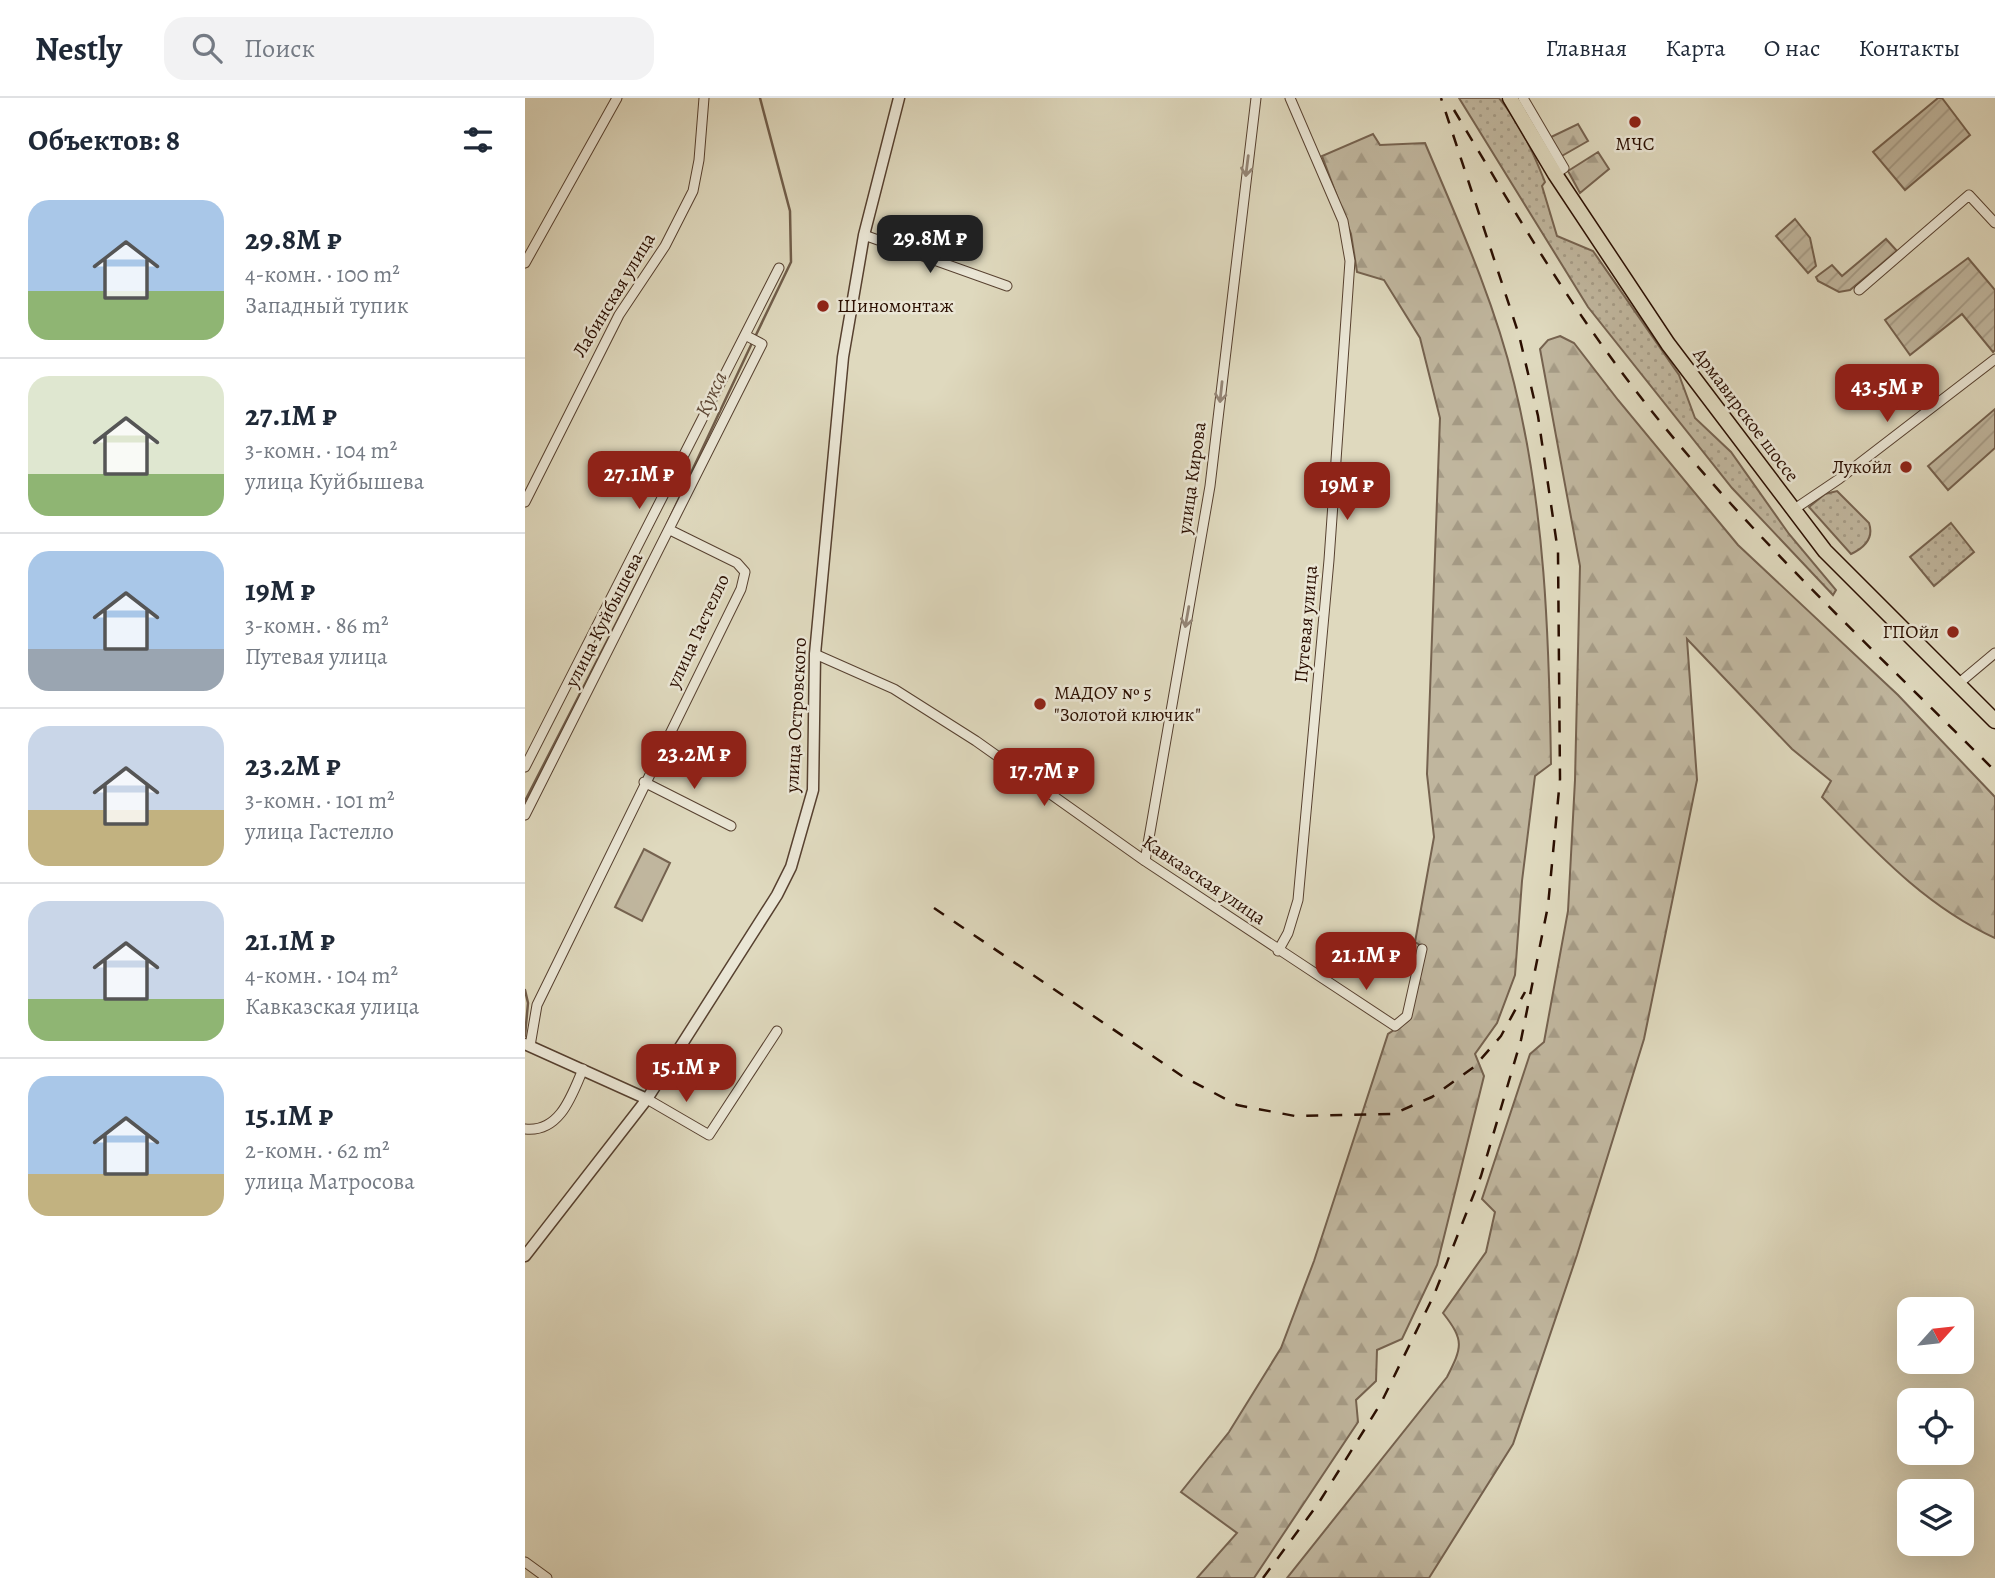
<!DOCTYPE html>
<html lang="ru">
<head>
<meta charset="utf-8">
<style>
  body { margin:0; font-family:Alegreya,serif; background:#f2f2f3; color:#1f2937; height:100vh; display:flex; flex-direction:column; font-size:26px; white-space:nowrap }
  * { box-sizing:border-box; margin:0 }
  p { font-size:23px; color:#747a83 }
  .icon { flex:none; width:38px; height:38px; fill:none; stroke:currentColor; stroke-width:2; stroke-linecap:round; stroke-linejoin:round }
  .map { position:relative; flex:1; overflow:hidden }
  .panel { display:flex; flex-direction:column; background:#fff; width:525px }
  .panel>* { flex:none }
  .needle { width:46px; rotate:63deg }
  .controls { position:absolute; left:1372px; top:1199px; display:grid; gap:14px }
  .controls a { display:grid; place-items:center; width:77px; height:77px; border-radius:14px; background:#fff; box-shadow:0 7px 28px #0002; font-size:35px }
  .price { position:absolute; translate:-50% -60px; padding:0 16px; border-radius:14px; background:#8f2418; color:#fff; font-size:23px; line-height:46px; filter:drop-shadow(0 2px 4px #0008) }
  .price::after { content:''; position:absolute; left:50%; top:42px; width:21px; height:16px; margin-left:-10px; background:inherit; clip-path:polygon(0 0,100% 0,50% 100%) }
  .price.on { background:#222; color:#fff }
  ul { padding:0; list-style:none }
  li { display:flex; align-items:center; gap:21px; height:175px; padding:0 28px }
  li+li { border-top:2px solid #e0e1e3 }
  li span { display:grid; place-items:center; flex:none; width:196px; height:140px; border-radius:21px; color:#555 }
  li>.icon { margin-inline-start:auto }
  span .icon { width:84px; height:84px; fill:#fffc; stroke-width:1 }
  li b { font-size:30px }
  h2 { display:flex; justify-content:space-between; align-items:center; height:84px; padding:0 28px; font-size:30px }
  header { display:flex; align-items:center; gap:42px; box-sizing:border-box; height:98px; padding:0 35px; background:#fff; border-bottom:2px solid #e0e1e3 }
  header strong { font-size:33px }
  nav { display:flex; gap:38px; margin-inline-start:auto; font-size:24px }
  .search { width:490px; height:63px; background:#f2f2f3; display:flex; align-items:center; gap:18px; box-sizing:border-box; padding:0 24px; border-radius:21px; color:#747a83; font-size:26px }
  main { display:flex; flex:1; min-height:0 }
  .map>svg:first-child { display:block }
  .grass { fill:url(#grass-dots); stroke:#75624f; stroke-width:2 }
  .forest { fill:url(#forest-firs); stroke:#75624f; stroke-width:2 }
  .garden { fill:url(#garden-furrows); stroke:#75624f; stroke-width:2 }
  .pitch { fill:#c0b69e; stroke:#75624f; stroke-width:2 }
  .lines { fill:none; stroke-linecap:round; stroke-linejoin:round }
  .stream { stroke:#715e4b; stroke-width:2.5 }
  .minor-casing { stroke:#574130; stroke-width:11 }
  .tertiary-casing { stroke:#574130; stroke-width:13 }
  .primary-casing { stroke:#2a0e00; stroke-width:17 }
  .minor { stroke:#eae6d5; stroke-width:9 }
  .tertiary { stroke:#eae6d5; stroke-width:10 }
  .primary { stroke:#dfd9be; stroke-width:14 }
  .rail { stroke:#2a0e00; stroke-width:2.5; stroke-dasharray:12 12; stroke-linecap:butt }
  .oneway { stroke:#948575 }
  .poi-dot { fill:#8f2418; stroke:#eae6d5; stroke-width:2.5 }
  .labels { text-anchor:middle; dominant-baseline:central; stroke-width:5; stroke-linejoin:round; paint-order:stroke }
  .poi-label { font-size:19px; fill:#2a0e00; stroke:#eae6d5; text-anchor:start }
  .street-label { font-size:19px; fill:#2a0e00; stroke:#eae6d5 }
  .water-label { font-size:21px; font-style:italic; fill:#604a38; stroke:#eae6d5 }
</style>
</head>
<body>
<header>
<strong>Nestly</strong>
<div class="search"><svg class="icon" aria-label="search" viewBox="0 0 24 24"><circle cx="10" cy="10" r="6"/><path d="M15 15l6 6"/></svg>Поиск</div>
<nav><a>Главная</a><a>Карта</a><a>О нас</a><a>Контакты</a></nav>
</header>
<main>
<section class="panel">
<h2>Объектов: 8<svg class="icon" aria-label="filters" viewBox="0 0 24 24"><path d="M4 7h16M4 17h16"/><circle cx="9" cy="7" r="2"/><circle cx="15" cy="17" r="2"/></svg></h2>
<ul>
<li><span style="background:linear-gradient(#a9c7e8 65%,#8fb573 0)"><svg class="icon" aria-label="home" viewBox="0 0 24 24"><path d="M3 11l9-7 9 7M6 9v11h12V9"/></svg></span><div><b>29.8M ₽</b><p>4-комн. · 100 m²</p><p>Западный тупик</p></div></li>
<li><span style="background:linear-gradient(#dfe7d0 70%,#8fb573 0)"><svg class="icon" aria-label="home" viewBox="0 0 24 24"><path d="M3 11l9-7 9 7M6 9v11h12V9"/></svg></span><div><b>27.1M ₽</b><p>3-комн. · 104 m²</p><p>улица Куйбышева</p></div></li>
<li><span style="background:linear-gradient(#a9c7e8 70%,#9aa5b1 0)"><svg class="icon" aria-label="home" viewBox="0 0 24 24"><path d="M3 11l9-7 9 7M6 9v11h12V9"/></svg></span><div><b>19M ₽</b><p>3-комн. · 86 m²</p><p>Путевая улица</p></div></li>
<li><span style="background:linear-gradient(#c9d6e8 60%,#c2b280 0)"><svg class="icon" aria-label="home" viewBox="0 0 24 24"><path d="M3 11l9-7 9 7M6 9v11h12V9"/></svg></span><div><b>23.2M ₽</b><p>3-комн. · 101 m²</p><p>улица Гастелло</p></div></li>
<li><span style="background:linear-gradient(#c9d6e8 70%,#8fb573 0)"><svg class="icon" aria-label="home" viewBox="0 0 24 24"><path d="M3 11l9-7 9 7M6 9v11h12V9"/></svg></span><div><b>21.1M ₽</b><p>4-комн. · 104 m²</p><p>Кавказская улица</p></div></li>
<li><span style="background:linear-gradient(#a9c7e8 70%,#c2b280 0)"><svg class="icon" aria-label="home" viewBox="0 0 24 24"><path d="M3 11l9-7 9 7M6 9v11h12V9"/></svg></span><div><b>15.1M ₽</b><p>2-комн. · 62 m²</p><p>улица Матросова</p></div></li>
</ul>
</section>
<div class="map">
<svg width="1470" height="1480" viewBox="0 0 1470 1480">
  <defs>
    <pattern id="grass-dots" width="8" height="8" patternUnits="userSpaceOnUse" patternTransform="scale(1.75)"><rect width="8" height="8" fill="#c0b69e"/><path d="M2 2h.1M6 6h.1" fill="none" stroke="#a59b86" stroke-width="1.8" stroke-linecap="round"/></pattern>
    <pattern id="forest-firs" width="22" height="20" patternUnits="userSpaceOnUse" patternTransform="scale(1.75)"><rect width="22" height="20" fill="#c0b69e"/><path d="M5 1l3.5 6h-7zM16 11l3.5 6h-7z" fill="#a59b86"/></pattern>
    <pattern id="garden-furrows" width="10" height="10" patternUnits="userSpaceOnUse" patternTransform="scale(1.75)"><rect width="10" height="10" fill="#c0b69e"/><path d="M-1 1l2-2M0 10L10 0M9 11l2-2" fill="none" stroke="#a59b86"/></pattern>
  </defs>
  <rect width="100%" height="100%" fill="#dfd9be"/>
  <filter id="stains"><feTurbulence type="fractalNoise" baseFrequency=".00286" numOctaves="4"/><feColorMatrix values="0 0 0 0 .2 0 0 0 0 .09 0 0 0 0 .02 0 0 0 .5 -.17"/></filter>
  <radialGradient id="worn" r=".72"><stop offset=".6" stop-color="#630" stop-opacity="0"/><stop offset="1" stop-color="#630" stop-opacity=".3"/></radialGradient>
  <path class="grass" d="M934 0H974C995 25 1008 54 1020 84L1017 88 1032 138 1068 153 1154 277 1170 320 1206 354 1264 436 1311 492 1308 497 1207 390 1063 209Z
    M1312 393 1344 425C1349 440 1339 450 1326 456L1284 409 1300 396Z
    M1426 425 1449 454 1409 488 1385 459Z"/>
  <path class="forest" d="M1053 26 1063 43 1035 59 1024 40Z
    M848 36 855 47 900 45C933 123 969 202 989 285 1020 410 1024 538 1026 666L1010 678 997 783 990 877 972 925 950 956 959 978 912 1167 877 1241 852 1252 851 1283 831 1302 833 1324 729 1480H672L712 1435 656 1394 704 1334 756 1250 789 1163 863 936 883 923 901 851 890 844 909 739 902 676 915 320 895 240 859 182 832 174 826 136 797 58Z
    M1073 54 1084 71 1055 95 1043 73Z
    M1035 238 1049 245 1093 302 1213 447 1373 597 1470 699V840C1400 808 1350 753 1297 699L1306 683 1267 651 1162 541 1172 682 1119 941 1052 1157 988 1346 904 1480H762L922 1279C937 1249 940 1243 918 1215L961 1154 970 1114 957 1101 1005 956 1019 944 1043 813 1050 682 1055 468 1015 251 1023 242Z"/>
  <path class="garden" d="M1413 0H1417L1445 37 1380 92 1348 54Z
    M1270 121 1285 140 1291 168 1283 175 1251 138Z
    M1361 141 1372 153 1325 192 1314 194 1293 183 1291 179 1307 167 1317 178Z
    M1443 160 1470 192V252L1468 254 1437 216 1385 257 1360 222Z
    M1470 311V350L1423 392 1403 368Z"/>
  <path class="pitch" d="M119 751 145 765 117 823 90 809Z"/>
  <g class="lines">
    <path class="stream" d="M230 239 266 164 265 113 235 0
      M142 426 227 245
      M0 703 123 463
      M0 892 3 905 0 938"/>
    <defs>
      <path id="minor" d="M998 0 1039 70 1030 76
        M339 137 482 188
        M0 165 92 0
        M1334 192 1444 97 1470 125
        M0 404 94 217 140 148 168 93 174 62 179 0
        M1268 412 1314 381 1470 261
        M290 556 369 591 451 643 620 763 870 928 882 918 897 851
        M1433 586 1470 555
        M0 669 254 170
        M119 684 206 728
        M0 717 237 246 220 237
        M620 763 685 388 731 0
        M753 853 763 835 773 802 804 462 825 163 818 123 765 0
        M5 948 12 907 216 491 220 474 212 465 145 432
        M122 1001 184 1037 252 933
        M0 1031C35 1035 47 997 58 971
        M0 1464 22 1480"/>
      <path id="tertiary" d="M0 946 122 1001
        M0 1158 122 1001 252 797 266 769 288 692 290 556 318 259 339 137 374 0"/>
      <path id="primary" d="M985 0 1030 76 1143 246 1300 453 1470 623"/>
    </defs>
    <use href="#minor" class="minor-casing"/>
    <use href="#tertiary" class="tertiary-casing"/>
    <use href="#primary" class="primary-casing"/>
    <use href="#minor" class="minor"/>
    <use href="#tertiary" class="tertiary"/>
    <use href="#primary" class="primary"/>
    <path class="rail" d="M929 12C977 92 1024 174 1079 250 1190 406 1335 538 1470 673
      M409 810 657 978 712 1007 770 1018 868 1016 907 999 949 969 976 938 1000 894
      M738 1480 793 1406 856 1305 909 1197 956 1078 996 942 1023 808 1035 681 1033 454 1013 318 994 237 916 0"/>
  </g>
  <defs><path id="oneway-shaft" d="M-6 0H5M1.5-3L5.5 0L1.5 3" fill="none" stroke-width="1.6" stroke-linecap="round" stroke-linejoin="round" transform="scale(1.75)"/></defs>
  <g class="oneway">
    <use href="#oneway-shaft" transform="translate(722 68) rotate(97)"/>
    <use href="#oneway-shaft" transform="translate(696 294) rotate(96)"/>
    <use href="#oneway-shaft" transform="translate(662 519) rotate(100)"/>
  </g>
  <g class="poi-dot">
    <circle cx="1110" cy="24" r="7"/>
    <circle cx="298" cy="208" r="7"/>
    <circle cx="1381" cy="369" r="7"/>
    <circle cx="1428" cy="534" r="7"/>
    <circle cx="515" cy="606" r="7"/>
  </g>
  <g class="labels">
    <g class="poi-label">
      <text x="1110" y="46" text-anchor="middle">МЧС</text>
      <text x="312" y="208">Шиномонтаж</text>
      <text x="1367" y="369" text-anchor="end">Лукойл</text>
      <text x="1414" y="534" text-anchor="end">ГПОйл</text>
      <text x="529" y="595">МАДОУ № 5<tspan x="529" dy="22">"Золотой ключик"</tspan></text>
    </g>
    <g class="street-label">
      <text transform="translate(89 197) rotate(-59)">Лабинская улица</text>
      <text transform="translate(1221 317) rotate(53)">Армавирское шоссе</text>
      <text transform="translate(667 380) rotate(-82)">улица Кирова</text>
      <text transform="translate(79 522) rotate(-63)">улица Куйбышева</text>
      <text transform="translate(781 526) rotate(-85)">Путевая улица</text>
      <text transform="translate(173 533) rotate(-65)">улица Гастелло</text>
      <text transform="translate(271 617) rotate(-87)">улица Островского</text>
      <text transform="translate(679 782) rotate(34)">Кавказская улица</text>
    </g>
    <g class="water-label">
      <text transform="translate(186 296) rotate(-65)">Кукса</text>
    </g>
  </g>
  <rect width="100%" height="100%" filter="url(#stains)"/>
  <rect width="100%" height="100%" fill="url(#worn)"/>
</svg>
<div class="controls">
<a><svg class="needle" viewBox="-14 -14 28 28"><path d="M0-13l5 13h-10z" fill="#e53935"/><path d="M0 13l5-13h-10z" fill="#747a83"/></svg></a>
<a><svg class="icon" aria-label="locate" viewBox="0 0 24 24"><circle cx="12" cy="12" r="6"/><path d="M12 2v4M12 18v4M2 12h4M18 12h4"/></svg></a>
<a><svg class="icon" aria-label="layers" viewBox="0 0 24 24"><path d="M12 4l9 5-9 5-9-5zM3 14l9 5 9-5"/></svg></a>
</div>
<b class="price on" style="left:405px;top:177px">29.8M ₽</b>
<b class="price" style="left:1362px;top:326px">43.5M ₽</b>
<b class="price" style="left:114px;top:413px">27.1M ₽</b>
<b class="price" style="left:822px;top:424px">19M ₽</b>
<b class="price" style="left:169px;top:693px">23.2M ₽</b>
<b class="price" style="left:519px;top:710px">17.7M ₽</b>
<b class="price" style="left:841px;top:894px">21.1M ₽</b>
<b class="price" style="left:161px;top:1006px">15.1M ₽</b>
</div>
</main>
</body>
</html>
